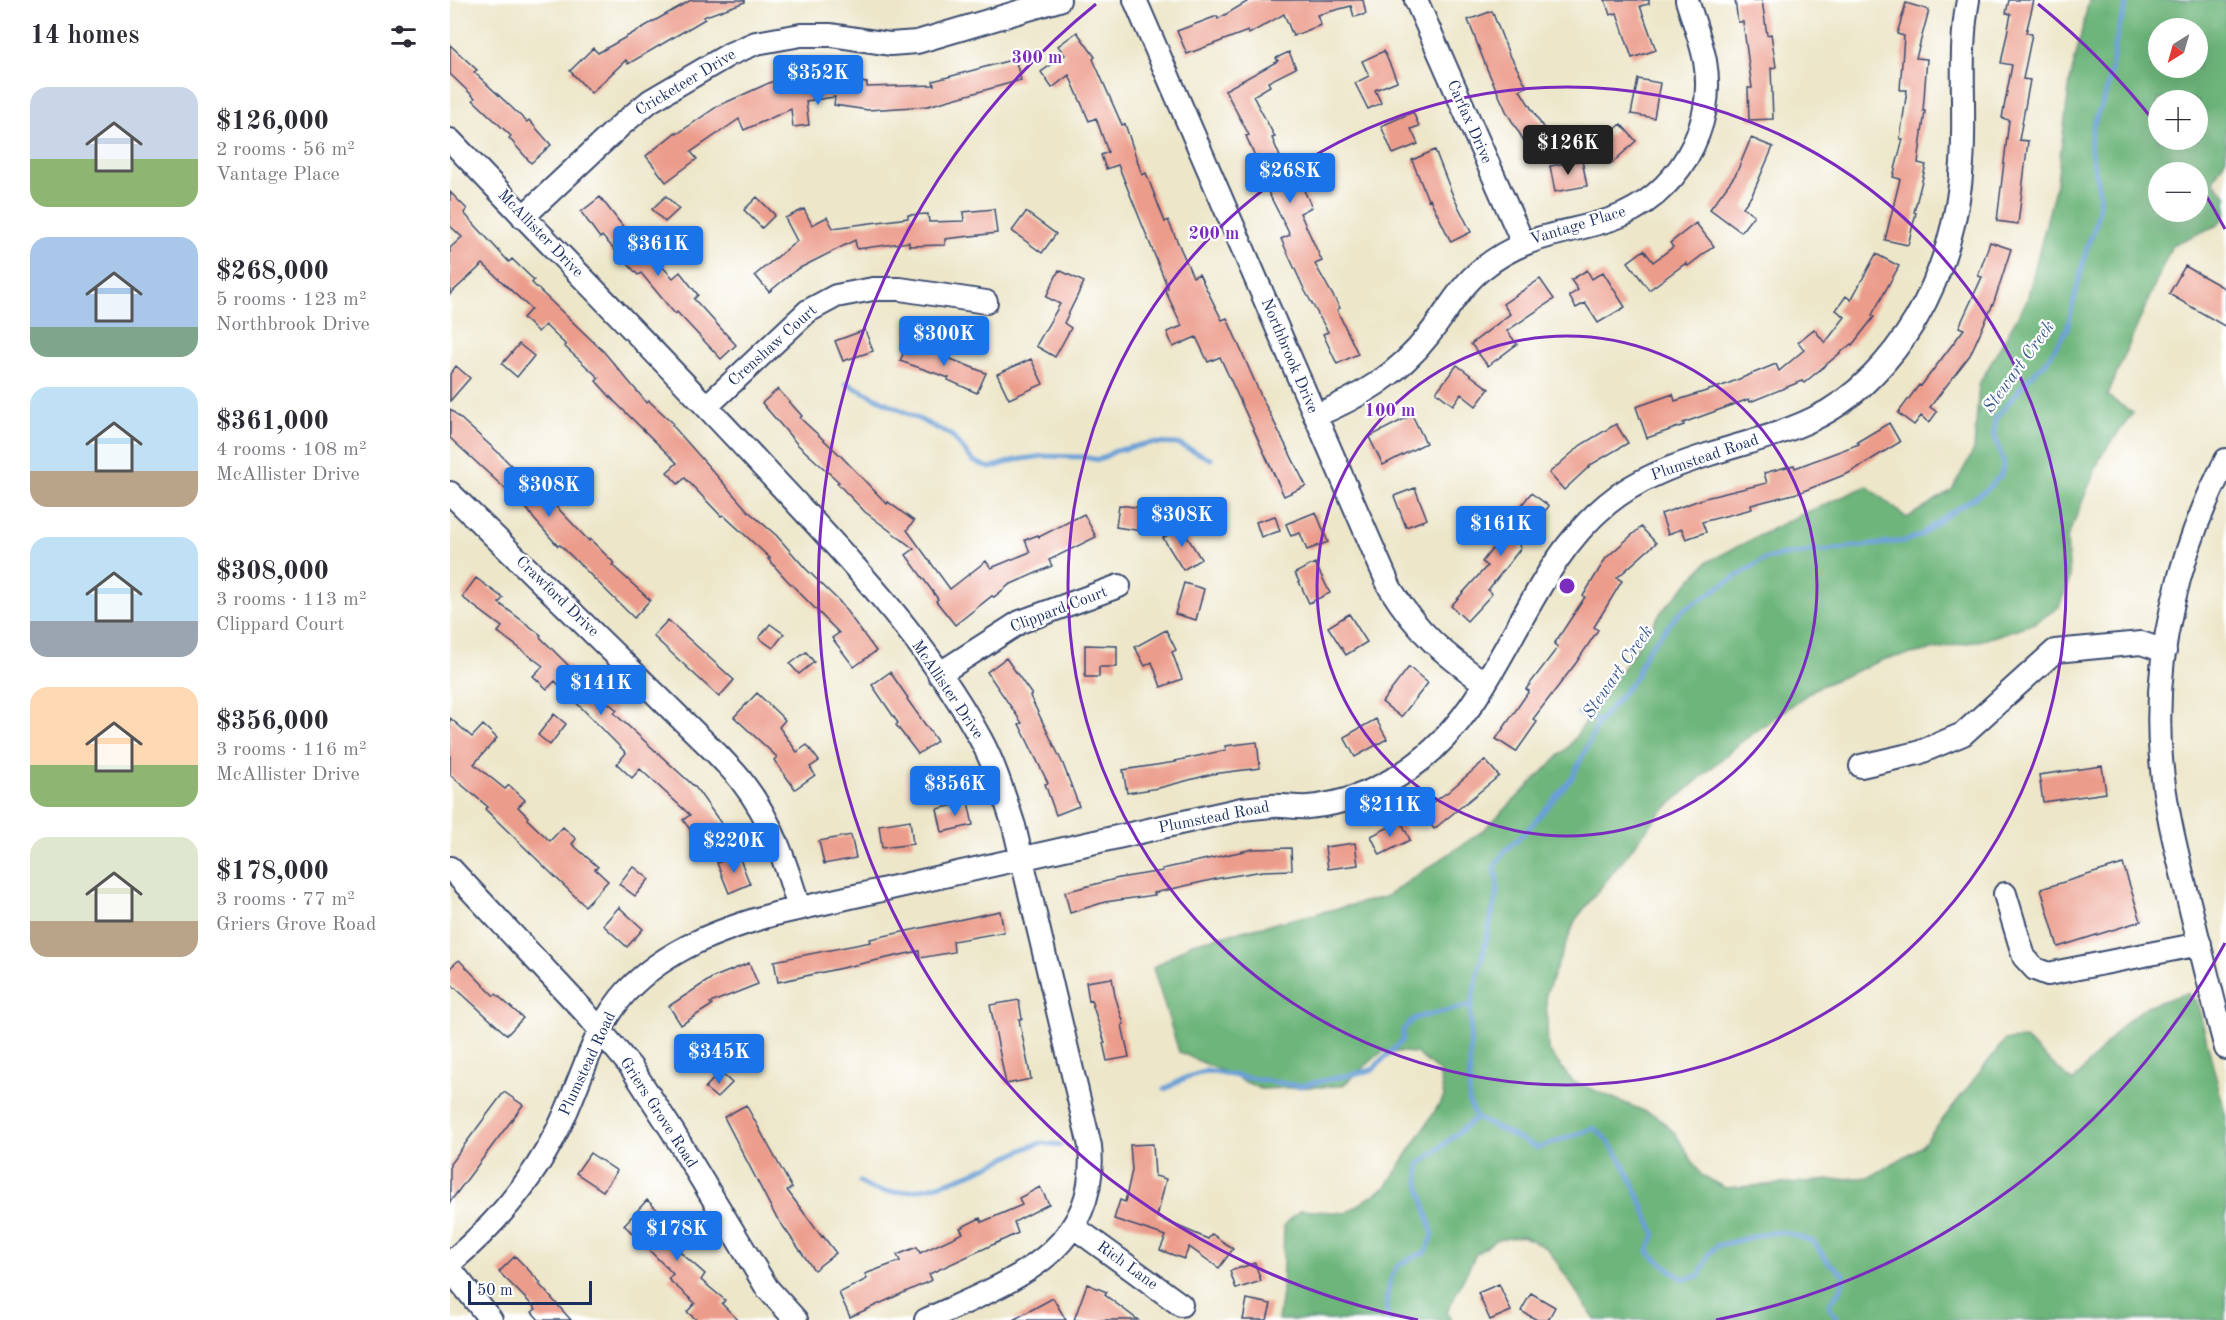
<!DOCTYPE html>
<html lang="en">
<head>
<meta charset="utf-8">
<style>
  body { margin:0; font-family:"Old Standard TT",serif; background:#f2f2f3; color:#2b2b33; height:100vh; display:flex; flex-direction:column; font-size:22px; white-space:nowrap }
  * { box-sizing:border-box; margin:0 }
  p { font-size:20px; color:#7c7c81 }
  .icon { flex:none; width:33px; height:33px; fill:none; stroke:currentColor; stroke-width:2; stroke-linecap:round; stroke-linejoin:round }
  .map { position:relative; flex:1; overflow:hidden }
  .panel { display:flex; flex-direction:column; background:#fff; width:450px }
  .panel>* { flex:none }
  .needle { width:39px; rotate:217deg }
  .buttons { position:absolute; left:1698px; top:18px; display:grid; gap:12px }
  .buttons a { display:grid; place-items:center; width:60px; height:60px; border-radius:50%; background:#fff; box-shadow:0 6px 24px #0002; font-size:30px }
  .scale { position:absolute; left:18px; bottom:15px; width:124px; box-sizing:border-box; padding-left:6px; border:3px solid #1b2f5e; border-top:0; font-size:16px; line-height:21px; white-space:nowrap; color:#1b2f5e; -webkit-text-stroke:4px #fff; paint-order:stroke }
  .price { position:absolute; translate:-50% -51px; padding:0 14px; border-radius:6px; background:#1a73e8; color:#fff; font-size:20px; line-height:39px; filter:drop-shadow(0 2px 3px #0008) }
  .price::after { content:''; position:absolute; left:50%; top:36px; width:18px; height:14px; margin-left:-9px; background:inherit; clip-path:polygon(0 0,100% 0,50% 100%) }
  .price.selected { background:#222; color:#fff }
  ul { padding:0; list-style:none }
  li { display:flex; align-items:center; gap:18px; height:150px; padding:0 30px }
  li span { display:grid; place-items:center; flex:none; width:168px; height:120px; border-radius:18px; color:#555 }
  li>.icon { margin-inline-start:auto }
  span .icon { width:72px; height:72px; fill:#fffc; stroke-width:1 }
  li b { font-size:26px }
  h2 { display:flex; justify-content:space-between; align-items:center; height:72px; padding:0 30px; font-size:26px }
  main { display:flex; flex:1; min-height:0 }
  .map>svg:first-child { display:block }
  .forest { fill:#6db57a; stroke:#44726c; stroke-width:1.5; fill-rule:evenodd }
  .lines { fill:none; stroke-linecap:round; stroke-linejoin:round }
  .stream { stroke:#6aa0d7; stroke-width:5 }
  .building { fill:#ec9c8b }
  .minor-casing { stroke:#3a4a6e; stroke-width:26 }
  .minor { stroke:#fff; stroke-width:22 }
  .ring { fill:none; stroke:#7b2cbf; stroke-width:3 }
  .labels { text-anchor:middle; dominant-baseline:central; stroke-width:4.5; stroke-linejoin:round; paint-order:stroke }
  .street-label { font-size:16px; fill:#1b2f5e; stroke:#fff }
  .water-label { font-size:18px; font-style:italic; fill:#3b5c8e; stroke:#fff }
  .centre { fill:#7b2cbf; stroke:#fff; stroke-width:3 }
  .ring-label { font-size:18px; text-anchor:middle; font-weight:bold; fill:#7b2cbf; stroke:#fff; stroke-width:4.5; stroke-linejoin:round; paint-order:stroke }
</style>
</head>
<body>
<main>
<section class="panel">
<h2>14 homes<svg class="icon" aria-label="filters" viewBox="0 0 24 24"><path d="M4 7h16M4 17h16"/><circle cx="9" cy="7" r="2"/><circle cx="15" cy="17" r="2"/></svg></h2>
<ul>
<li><span style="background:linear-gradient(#c9d6e8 60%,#8fb573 0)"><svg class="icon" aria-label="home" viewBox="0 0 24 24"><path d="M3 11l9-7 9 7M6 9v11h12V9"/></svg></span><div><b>$126,000</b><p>2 rooms · 56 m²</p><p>Vantage Place</p></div></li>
<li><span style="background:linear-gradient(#a9c7e8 75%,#7fa58c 0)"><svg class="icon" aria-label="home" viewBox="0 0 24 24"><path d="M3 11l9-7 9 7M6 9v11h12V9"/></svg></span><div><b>$268,000</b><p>5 rooms · 123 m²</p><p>Northbrook Drive</p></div></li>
<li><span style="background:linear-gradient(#bfe0f5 70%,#b9a48a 0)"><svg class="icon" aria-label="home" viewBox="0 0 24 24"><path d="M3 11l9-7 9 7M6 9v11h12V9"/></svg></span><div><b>$361,000</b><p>4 rooms · 108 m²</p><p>McAllister Drive</p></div></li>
<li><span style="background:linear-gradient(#bfe0f5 70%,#9aa5b1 0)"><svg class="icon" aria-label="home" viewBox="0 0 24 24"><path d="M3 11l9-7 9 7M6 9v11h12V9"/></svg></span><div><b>$308,000</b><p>3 rooms · 113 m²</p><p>Clippard Court</p></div></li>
<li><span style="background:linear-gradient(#ffd9b3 65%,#8fb573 0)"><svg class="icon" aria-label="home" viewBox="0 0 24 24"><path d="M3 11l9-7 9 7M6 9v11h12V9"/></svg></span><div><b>$356,000</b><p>3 rooms · 116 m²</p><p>McAllister Drive</p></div></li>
<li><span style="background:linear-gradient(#dfe7d0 70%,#b9a48a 0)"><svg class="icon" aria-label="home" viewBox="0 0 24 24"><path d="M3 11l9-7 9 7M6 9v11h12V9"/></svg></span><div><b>$178,000</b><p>3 rooms · 77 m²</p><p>Griers Grove Road</p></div></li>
</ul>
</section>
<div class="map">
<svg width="1776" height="1320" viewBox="0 0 1776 1320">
  <rect width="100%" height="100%" fill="#fff"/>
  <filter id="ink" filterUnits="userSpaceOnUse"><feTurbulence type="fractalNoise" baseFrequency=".0167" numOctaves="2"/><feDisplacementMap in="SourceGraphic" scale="12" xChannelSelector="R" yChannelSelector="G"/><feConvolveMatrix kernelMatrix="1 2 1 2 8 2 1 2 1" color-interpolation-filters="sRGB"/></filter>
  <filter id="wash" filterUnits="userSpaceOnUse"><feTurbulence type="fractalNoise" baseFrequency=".008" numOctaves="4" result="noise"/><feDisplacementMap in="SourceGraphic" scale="24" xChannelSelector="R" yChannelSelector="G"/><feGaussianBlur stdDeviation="1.35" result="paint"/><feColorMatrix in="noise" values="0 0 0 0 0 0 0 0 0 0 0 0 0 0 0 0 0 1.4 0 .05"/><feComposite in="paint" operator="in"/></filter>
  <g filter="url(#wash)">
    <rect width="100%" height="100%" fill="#ede6c9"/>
    <path class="forest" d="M1639 0H1776V157L1763 181 1776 195V213L1768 225 1722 245 1657 396 1683 413 1651 456 1617 539 1620 579 1609 607 1585 623 1533 640 1435 659 1366 688 1290 743 1209 814 1126 919 1096 994 1098 1050 1122 1081 1206 1116 1225 1133 1251 1175 1275 1188 1420 1177 1471 1147 1555 1040 1575 1039 1623 1082 1673 1024 1697 1006 1737 993 1747 1002 1776 1117V1320H1145L1098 1249 1073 1236 1046 1240 1026 1254 997 1312 1002 1320H828L832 1293 834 1225 851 1210 896 1213 936 1187 994 1097 989 1072 966 1053 933 1051 892 1086 811 1089 729 1052 703 968 742 943 935 897 1034 830 1119 746 1212 611 1257 562 1346 517 1417 486 1457 518 1502 490 1524 450 1529 384 1577 300 1607 180 1620 81ZM1708 28H1748V68H1708ZM1708 100H1748V140H1708ZM1708 172H1748V212H1708Z"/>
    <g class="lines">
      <path class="stream" d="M396 383 501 435 523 461 540 468 565 460 593 456 633 457 649 460 665 451 700 443 728 444 761 459
        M1129 713 1149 722
        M715 1089 735 1078 756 1071 849 1086 922 1070 953 1040V1030L965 1018 1021 1005
        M1026 1118 1019 1102 1021 1005 1048 889 1045 866 1054 852 1081 826 1122 778 1149 722 1186 677 1196 652 1231 611 1313 560 1328 556 1455 541 1471 535 1494 517 1535 491 1551 475 1554 464 1544 434 1545 419 1580 377 1596 362 1617 329 1638 243C1647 226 1652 204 1648 185 1645 169 1639 153 1641 136 1643 118 1653 106 1657 89 1662 70 1664 50 1668 31 1671 20 1675 10 1678 0
        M1026 1118 1088 1148 1144 1128C1174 1150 1189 1200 1205 1234L1198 1252 1232 1279 1249 1276 1259 1254 1266 1246 1318 1233 1334 1232 1364 1242 1378 1262 1394 1274 1391 1290 1381 1301 1379 1306 1388 1320
        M410 1182C449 1213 542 1165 581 1146L592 1143 610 1145
        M940 1320C932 1309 939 1274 949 1265 956 1259 967 1256 976 1252L983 1235 969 1184V1165L1026 1118"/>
    </g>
    <g id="blocks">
      <path class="building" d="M241 0H295V2L253 17 255 19 178 64 176 60 141 93 120 71 143 48 148 53Z
        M800 0H913L916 14 904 17 901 6 867 15 871 25 843 36 834 14 799 34 798 31 737 54 727 31 767 16 768 19Z
        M1155 0H1199V4L1190 6 1206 50 1182 58 1167 13 1160 15Z
        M1285 0H1312L1317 35 1321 34 1326 67 1321 68 1323 119 1299 120 1298 88H1302L1293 22H1288Z
        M1559 0H1584L1576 33 1582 34 1573 79 1580 80 1569 140 1578 141 1568 224 1547 221 1559 120 1552 118 1562 65 1551 63 1561 14 1556 13Z
        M1456 3 1479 10 1466 58 1477 59 1473 111H1475L1468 163 1476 165 1464 212 1466 213 1458 245 1435 240 1450 179 1443 177 1453 139H1450L1457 90H1450L1454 36 1447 34Z
        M1042 11 1060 57H1061L1077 87 1070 90 1094 129 1074 141 1057 113 1037 69 1018 20Z
        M627 32 645 57 643 59 672 125 675 124 692 175 696 173 715 222 718 220 743 277 749 274 772 320 777 318 811 396 856 486 834 496 770 357 758 362 746 337 723 347 717 332 732 326 715 290 718 288 668 165 656 169 651 155 658 152 646 118 639 121 619 75 602 88 591 72 615 55 608 46Z
        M0 45 27 70 24 72 77 122 79 120 101 145 81 163 59 138 61 136 23 100 25 98 0 74Z
        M934 51 947 81 925 90 931 103 918 109 905 83 919 76 912 61Z
        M839 52 846 68 818 82 820 86 803 96 825 137 822 138 837 173 844 170 862 207 850 213 872 261 865 264 890 308 887 310 908 354 887 364 873 334 878 332 855 291 831 239 840 235 814 184 817 183 796 136 799 135 775 90 828 61 826 58Z
        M565 59 571 80 478 106 418 110 384 105 385 97 356 101 359 125 343 127 341 109 294 130 289 119 241 152 247 159 216 182 196 156 226 132 227 134 268 106 330 78 366 73V76L417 83V87L484 85 483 81Z
        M1188 79 1210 83 1204 118 1181 114Z
        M963 112 969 126 961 129 968 144 943 154 931 126Z
        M1171 124 1186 141 1160 165 1145 148Z
        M1301 138 1323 147 1302 195 1293 207 1304 215 1291 232 1260 209 1286 174Z
        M985 150 1003 196 1021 232 1001 242 980 199 978 200 962 160Z
        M1132 160 1137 186 1105 192 1100 166Z
        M0 192 17 209 14 213 59 262 62 259 84 280 82 283 154 352 197 403 199 401 223 423 222 425 298 511 326 535 356 569 389 601 426 651 404 667 382 638 389 633 336 579 318 559 320 558 273 515 271 516 235 478 228 484 217 472 227 463 164 401 146 381 149 378 114 346 116 345 95 325 88 332 73 318 81 309 33 264 0 294V248L12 237 0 226Z
        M216 196 229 209 215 222 202 209Z
        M150 197 182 238 184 236 223 278 230 272 248 295 244 299 286 345 271 359 227 312 225 314 191 273 188 275 152 236 150 238 131 212Z
        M307 197 325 215 312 228 294 210Z
        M354 209 362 225 377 217 383 228 458 218V215L478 214 479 222 514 221 513 212 544 209 547 233 495 239V245L459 246V242L407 249 405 240 346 270 319 292 305 275 347 241 335 218Z
        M576 212 606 234 592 253 562 231Z
        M1246 223 1264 246 1238 266 1236 263 1199 290 1178 262 1194 250 1203 262 1223 247 1220 243Z
        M1540 242 1561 249 1544 302 1520 355 1480 407 1487 412 1479 423 1471 416 1464 425 1448 413 1469 385 1471 386 1514 329 1509 327 1532 277 1528 276Z
        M1426 254 1449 266 1422 315 1424 317 1402 345 1401 344 1354 383 1352 381 1300 402 1299 399 1233 423 1234 425 1197 438 1186 407 1223 394 1225 401 1272 386 1326 364 1329 371 1354 350 1348 342 1364 329 1375 343 1395 317 1386 310 1396 296 1401 300Z
        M1735 266 1776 289V327L1719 294Z
        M609 270 634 282 614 323 621 328 605 357 586 346 610 304 596 297Z
        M1137 270 1142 279 1153 272 1175 307 1148 323 1135 303 1126 308 1119 296 1128 290 1121 280Z
        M1090 279 1104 299 1057 331 1067 344 1038 366 1021 344 1060 314 1053 304Z
        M415 330 423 351 393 361 385 341Z
        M458 342 536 373 527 393 498 380 499 378 450 361Z
        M69 344 84 356 67 377 52 364Z
        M581 359 593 384 559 399 547 374Z
        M1007 365 1039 389 1026 406 1011 394 1003 405 986 392Z
        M6 366 20 378 0 401V374Z
        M328 389 352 416 350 418 390 455 437 504 438 502 464 521 457 530 500 589 536 561 541 568 580 552 575 540 588 535 589 537 634 514 646 537 599 560 602 566 559 585 544 597 542 596 505 625 486 601 488 599 456 555 464 549 415 512 387 483 389 482 348 445 312 403Z
        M0 409 51 455 99 504 102 502 139 541 140 539 164 563 162 565 200 600 184 618 110 545 108 546 84 519 78 510 0 438Z
        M962 415 976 443 933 465 919 437Z
        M1439 423 1450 442 1399 473 1351 492 1301 505 1302 509 1252 522 1256 532 1236 539 1232 529 1218 534 1211 514 1255 498 1317 483 1314 473 1344 465 1345 468 1409 444 1407 442Z
        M1166 424 1178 443 1142 464 1114 490 1099 473 1131 445Z
        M965 488 977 519 956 527 944 496Z
        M1081 493 1099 506 1069 546 1071 548 1038 590 1042 594 1017 621 1001 606 1037 566 1032 562 1063 522 1060 520Z
        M669 505 700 509 698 532 666 527Z
        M866 512 878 542 857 550 850 533 841 536 836 524Z
        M825 516 830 531 811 537 806 522Z
        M731 527 751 559 733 570 713 538Z
        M1191 527 1206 543 1167 578 1172 581 1144 627 1148 630 1126 663 1083 719 1087 722 1066 752 1046 739 1079 691 1076 689 1108 647 1104 644 1135 597 1133 596 1156 558Z
        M865 563 880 593 859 603 845 573Z
        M26 578 53 598 49 603 91 635 90 637 129 676 127 677 167 710 164 713 246 788 278 833 255 850 233 820 240 815 190 769 182 778 167 764 176 753 105 681 97 689 83 676 93 666 48 632 52 627 12 597Z
        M734 583 754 589 746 620 725 614Z
        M899 614 917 642 896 655 878 627Z
        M218 620 284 680 269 697 203 636Z
        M320 624 334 634 323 648 309 638Z
        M716 630 726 650 722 652 732 679 711 687 702 662 695 666 685 647Z
        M635 645 667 646V667H649V677H635Z
        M356 652 364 662 349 674 340 664Z
        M556 658 582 695 580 696 613 764 629 806 606 815 595 784 598 783 569 724 572 723 537 672Z
        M959 667 978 683 951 717 932 702Z
        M440 672 458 698 457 699 487 741 468 754 446 725 448 723 422 685Z
        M307 693 335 720 329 727 347 752 357 745 369 761 360 767 365 775 345 789 324 760 327 757 284 717Z
        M104 714 116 724 100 745 88 735Z
        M0 718 22 737 33 725 47 738 24 764 55 789 59 785 75 800 68 807 78 817 77 819 100 841 113 827 126 839 122 844 148 867 145 869 158 881 135 906 35 809 38 807 0 775Z
        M926 719 937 739 905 757 894 737Z
        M807 742 810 768 762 774 709 788 677 793 673 770 726 762 725 761 776 750 775 746Z
        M1035 760 1049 776 984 829 970 811 998 792Z
        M1652 766 1656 793 1593 802 1589 775Z
        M518 802 523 825 492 832 487 809Z
        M460 820 463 844 432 848 429 825Z
        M951 821 960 840 930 855 921 836Z
        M401 835 406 858 374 864 369 841Z
        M905 843 908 865 878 869 875 847Z
        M841 848 842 870 813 871 770 878 704 893 705 895 655 902 620 913 615 892 669 878 713 871 712 869 803 849Z
        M288 854 300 884 279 893 267 863Z
        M1673 864 1691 921 1608 947 1591 889Z
        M183 866 199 879 185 896 169 884Z
        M169 907 193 929 177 947 153 925Z
        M550 911 554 932 503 941 504 952 470 958 469 951 328 982 324 961 421 942 420 939Z
        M9 960 44 996 46 994 73 1018 57 1035 0 983V968Z
        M299 963 308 984 260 1003 262 1005 231 1025 219 1006 262 978Z
        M662 978 665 996 674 1024 672 1025 679 1057 657 1061 653 1043H655L641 1000 639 1001 636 982Z
        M569 1000 572 1019H569L581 1079 556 1084 540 1005Z
        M270 1072 282 1083 267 1098 255 1088Z
        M54 1092 73 1105 0 1202V1164Z
        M296 1105 342 1188 337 1190 372 1237 373 1236 386 1253 364 1270 325 1215 274 1117Z
        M703 1144 705 1176 716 1179 707 1217 758 1239 762 1234 783 1249 769 1268 739 1247 734 1259 710 1250 716 1236 664 1219 670 1200 675 1202 682 1170 680 1145Z
        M140 1153 167 1171 153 1191 126 1173Z
        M590 1187 599 1204 564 1222 568 1233 479 1274 482 1280 400 1317 389 1293 417 1279 415 1274 450 1261 447 1255 467 1247 470 1253 513 1233 510 1228 530 1218 532 1222 572 1205 569 1198Z
        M197 1200 240 1241 230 1252 255 1274 251 1280 275 1300 272 1304 288 1320H247L237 1312 245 1303 218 1279 223 1274 174 1225Z
        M65 1256 91 1283 89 1284 121 1320H89L82 1312 86 1309 49 1272Z
        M805 1263 811 1281 786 1289 780 1271Z
        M637 1284 657 1292 655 1295 688 1320H624Z
        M1049 1284 1061 1311 1040 1320 1028 1293Z
        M1081 1293 1105 1307 1098 1320H1087L1071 1311Z
        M603 1298 616 1320H563Z
        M797 1299 821 1304 817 1320H793Z"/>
    </g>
  </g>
  <g filter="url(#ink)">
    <use href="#blocks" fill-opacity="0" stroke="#3a4a6e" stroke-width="1.5"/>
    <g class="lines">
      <defs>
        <path id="minor" d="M685 0 940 588C968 633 992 652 1034 683
          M966 0 1073 243
          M0 140C104 249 210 356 313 467 391 551 474 635 530 738 545 765 554 796 564 826L640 1146C650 1254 558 1282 476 1320
          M73 217 171 125 200 101 280 54 306 43 351 35H381L440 44 467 42 609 0
          M257 406 358 311 386 296 423 289H450L536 302
          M865 416C909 397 948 375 978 336 996 314 1009 287 1032 269 1075 234 1113 235 1162 219 1226 197 1267 128 1255 61 1251 40 1243 20 1237 0
          M1776 460C1729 550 1702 657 1711 759 1715 809 1728 857 1740 906 1752 954 1763 1001 1776 1048
          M0 493 268 755C276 764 286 773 293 783 321 819 337 865 349 909
          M489 674 570 622 669 586
          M1411 766 1468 753 1513 734 1605 651 1691 643 1715 651
          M0 868 133 1010 181 1067 223 1132 317 1288 346 1320
          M1555 894 1574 957 1585 969 1598 974 1750 944
          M624 1227 731 1305
          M0 1263C45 1225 82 1182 108 1129 131 1084 142 1029 177 991 217 949 271 929 325 914L792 809C802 808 812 807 822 806 834 805 846 808 858 807 895 804 929 790 959 769 1053 704 1070 576 1157 504 1187 479 1223 466 1260 454 1294 443 1330 435 1363 419 1406 399 1442 359 1466 319 1493 273 1509 216 1512 163 1516 109 1508 54 1518 0
          M0 1269 41 1320"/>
      </defs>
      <use href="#minor" class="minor-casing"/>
      <use href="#minor" class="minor"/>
    </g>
  </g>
  <g class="ring">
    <circle cx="1117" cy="586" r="250"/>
    <circle cx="1117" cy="586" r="499"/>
    <path d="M1775 943A749 749 0 0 1 1266 1320M968 1320A749 749 0 0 1 646 4M1588 4A749 749 0 0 1 1707 125M1749 184A749 749 0 0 1 1775 229"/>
  </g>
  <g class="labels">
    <g class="street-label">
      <text transform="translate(236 83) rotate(-31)">Cricketeer Drive</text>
      <text transform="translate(1019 122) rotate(66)">Carfax Drive</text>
      <text transform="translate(1128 226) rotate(-17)">Vantage Place</text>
      <text transform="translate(90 234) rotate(46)">McAllister Drive</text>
      <text transform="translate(323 346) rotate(-42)">Crenshaw Court</text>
      <text transform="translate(839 356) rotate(67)">Northbrook Drive</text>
      <text transform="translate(1255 458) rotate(-19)">Plumstead Road</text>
      <text transform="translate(107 597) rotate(44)">Crawford Drive</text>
      <text transform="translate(609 610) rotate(-21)">Clippard Court</text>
      <text transform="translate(497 690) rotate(56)">McAllister Drive</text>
      <text transform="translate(764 818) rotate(-11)">Plumstead Road</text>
      <text transform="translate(138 1064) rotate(-65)">Plumstead Road</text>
      <text transform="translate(208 1113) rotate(57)">Griers Grove Road</text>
      <text transform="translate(677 1266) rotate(36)">Rich Lane</text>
    </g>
    <g class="water-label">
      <text transform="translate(1569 367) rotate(-54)">Stewart Creek</text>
      <text transform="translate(1168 672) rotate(-55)">Stewart Creek</text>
    </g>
  </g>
  <circle cx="1117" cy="586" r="9" class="centre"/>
  <g class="ring-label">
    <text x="587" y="63">300 m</text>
    <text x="764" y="239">200 m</text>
    <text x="940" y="416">100 m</text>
  </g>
</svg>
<div class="buttons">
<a><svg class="needle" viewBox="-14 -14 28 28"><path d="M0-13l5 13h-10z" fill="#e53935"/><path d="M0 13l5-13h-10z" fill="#7c7c81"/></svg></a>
<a>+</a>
<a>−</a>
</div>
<div class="scale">50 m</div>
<b class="price" style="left:368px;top:106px">$352K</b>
<b class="price selected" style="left:1118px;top:176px">$126K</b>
<b class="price" style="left:840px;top:204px">$268K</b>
<b class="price" style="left:208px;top:277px">$361K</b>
<b class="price" style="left:494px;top:367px">$300K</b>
<b class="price" style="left:99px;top:518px">$308K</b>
<b class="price" style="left:732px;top:548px">$308K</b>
<b class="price" style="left:1051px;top:557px">$161K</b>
<b class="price" style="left:151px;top:716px">$141K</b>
<b class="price" style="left:505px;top:817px">$356K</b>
<b class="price" style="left:940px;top:838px">$211K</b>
<b class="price" style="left:284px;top:874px">$220K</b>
<b class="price" style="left:269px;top:1085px">$345K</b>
<b class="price" style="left:227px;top:1262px">$178K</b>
</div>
</main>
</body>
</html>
